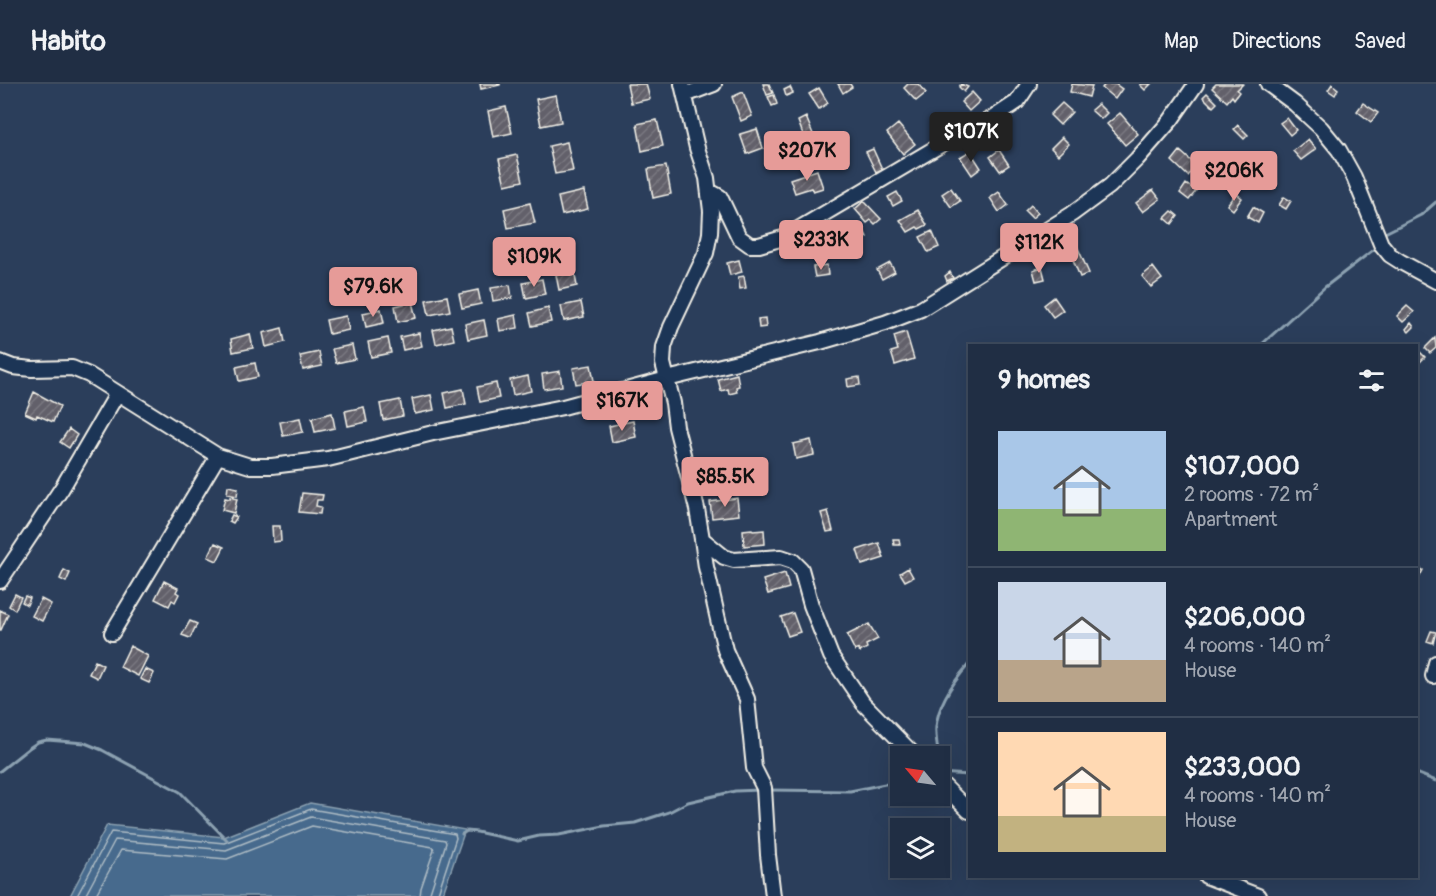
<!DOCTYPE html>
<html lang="en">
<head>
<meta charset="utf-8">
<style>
  body { margin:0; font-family:Pangolin,sans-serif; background:#28364b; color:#f1f3f6; height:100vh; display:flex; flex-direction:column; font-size:22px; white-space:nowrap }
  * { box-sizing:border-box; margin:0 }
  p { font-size:20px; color:#a2a8b2 }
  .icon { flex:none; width:33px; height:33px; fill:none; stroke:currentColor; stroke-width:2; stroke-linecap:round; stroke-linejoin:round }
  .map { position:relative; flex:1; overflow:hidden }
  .details { position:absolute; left:968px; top:260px; width:450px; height:534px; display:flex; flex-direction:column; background:#202e44; border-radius:0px; box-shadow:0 6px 24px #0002,0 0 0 2px #3d4a5d }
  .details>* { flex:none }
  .needle { width:39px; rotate:299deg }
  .controls { position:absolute; left:890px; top:662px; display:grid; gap:12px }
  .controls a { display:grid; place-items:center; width:60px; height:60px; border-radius:0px; background:#202e44; box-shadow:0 6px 24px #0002,0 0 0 2px #3d4a5d; font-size:30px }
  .price { position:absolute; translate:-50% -51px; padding:0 14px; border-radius:6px; background:#e69b98; color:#111; font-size:20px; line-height:39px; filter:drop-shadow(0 2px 3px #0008) }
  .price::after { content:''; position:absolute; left:50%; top:36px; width:18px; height:14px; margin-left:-9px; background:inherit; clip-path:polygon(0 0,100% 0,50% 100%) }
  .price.current { background:#222; color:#fff }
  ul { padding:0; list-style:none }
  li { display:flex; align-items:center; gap:18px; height:150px; padding:0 30px }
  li+li { border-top:2px solid #3d4a5d }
  li span { display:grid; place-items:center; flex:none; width:168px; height:120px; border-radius:0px; color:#555 }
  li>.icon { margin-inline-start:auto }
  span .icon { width:72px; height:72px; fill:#fffc; stroke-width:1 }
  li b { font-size:26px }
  h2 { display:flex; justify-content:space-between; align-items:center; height:72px; padding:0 30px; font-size:26px }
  header { display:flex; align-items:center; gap:36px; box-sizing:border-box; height:84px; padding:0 30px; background:#202e44; border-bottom:2px solid #3d4a5d }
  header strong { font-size:28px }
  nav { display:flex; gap:33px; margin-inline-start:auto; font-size:21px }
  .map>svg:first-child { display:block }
  .water { fill:#466b8d; stroke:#8ca1b1; stroke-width:1.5 }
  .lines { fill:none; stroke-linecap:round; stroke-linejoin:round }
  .shore { stroke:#aebbc4; stroke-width:1.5 }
  .stream { stroke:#8ca1b1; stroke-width:3 }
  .building { fill:url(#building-hatch); stroke:#f4f1e8; stroke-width:1.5 }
  .minor-casing { stroke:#f4f1e8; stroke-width:18 }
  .minor { stroke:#1d3557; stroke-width:14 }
</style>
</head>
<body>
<header>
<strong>Habito</strong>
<nav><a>Map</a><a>Directions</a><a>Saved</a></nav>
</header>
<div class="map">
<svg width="1436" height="812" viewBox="0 0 1436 812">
  <defs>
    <pattern id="building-hatch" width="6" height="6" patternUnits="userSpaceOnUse" patternTransform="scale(1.5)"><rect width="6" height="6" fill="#62616b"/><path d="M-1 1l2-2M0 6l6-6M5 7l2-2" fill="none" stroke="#797880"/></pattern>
  </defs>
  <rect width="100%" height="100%" fill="#2b3e5b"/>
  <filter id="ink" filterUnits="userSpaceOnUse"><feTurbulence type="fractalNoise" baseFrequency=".0167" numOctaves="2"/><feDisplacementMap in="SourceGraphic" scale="12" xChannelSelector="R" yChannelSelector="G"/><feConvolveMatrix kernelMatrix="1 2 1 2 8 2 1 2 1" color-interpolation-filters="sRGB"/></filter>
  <g filter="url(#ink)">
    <path class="water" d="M310 719 465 746 442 812H70L107 741 224 753Z"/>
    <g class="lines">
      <path class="shore" d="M77 812 111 748 224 759 311 725 455 750 456 754 437 812
        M85 812 115 756 226 766 311 733 445 756 446 759 429 812
        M95 812 121 766 227 775 312 742 433 763 434 766 421 804 420 812"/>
      <path class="stream" d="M1383 152 1385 149 1421 131 1436 118
        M1261 261 1325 203 1377 163
        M938 672C938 662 935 653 936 643 938 620 954 597 969 580
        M0 687 29 664 38 658 47 656 85 659 102 666 180 708 227 756
        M939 689 969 691
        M1416 689 1436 697
        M768 706 850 707 900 697
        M462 750 467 747 477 748 518 757 539 752 559 751 604 742 635 739 669 728 688 718 735 707 761 706"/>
    </g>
    <path class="building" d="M480 0H500V1L481 5Z
      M627 0H646L650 15 631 19Z
      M763 0H769L773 9 767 11Z
      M838 0H850L852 3 843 9Z
      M908 0H918L926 9 916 17 904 4Z
      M961 0 968 3 964 8 959 3Z
      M1072 0 1092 2 1089 13 1070 8Z
      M1105 0H1115L1122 5 1115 15 1102 4Z
      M1142 0H1151L1145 6 1140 1Z
      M1216 0H1243L1237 6 1239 8 1234 15 1232 12 1227 18 1212 4Z
      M1332 0 1338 5 1335 11 1328 6Z
      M790 3 793 9 786 12 784 6Z
      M819 4 828 19 819 25 809 10Z
      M743 8 752 32 741 37 732 13Z
      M972 8 980 17 969 27 961 18Z
      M1207 9 1217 19 1213 23 1203 13Z
      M556 11 561 38 541 42 536 15Z
      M774 11 777 20 772 22 768 13Z
      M1062 19 1072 28 1060 41 1050 31Z
      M1363 19 1378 29 1371 38 1357 27Z
      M1098 20 1107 29 1101 35 1091 26Z
      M506 23 512 49 493 53 488 27Z
      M1120 29 1138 50 1125 61 1107 40Z
      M806 33 813 50 804 53 798 37Z
      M1287 34 1296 46 1290 51 1280 39Z
      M657 36 663 62 642 67 637 40Z
      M898 40 915 60 903 70 887 49Z
      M1238 41 1248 51 1244 55 1234 45Z
      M757 45 763 64 747 70 740 50Z
      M1062 53 1069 60 1058 71 1051 64Z
      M1308 55 1316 65 1301 76 1293 67Z
      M567 58 573 87 555 90 549 62Z
      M818 60 823 69 816 73 811 64Z
      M873 65 882 85 876 88 866 68Z
      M999 66 1009 81 1000 87 990 73Z
      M970 67 981 84 972 91 960 73Z
      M1180 67 1197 82 1188 92 1172 77Z
      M517 71 523 97 505 101 499 75Z
      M666 82 671 110 653 114 648 85Z
      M817 86 823 104 813 107 811 104 795 109 790 95Z
      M1186 100 1196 107 1189 116 1180 109Z
      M951 104 960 117 951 123 942 110Z
      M1153 106 1160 115 1143 128 1136 119Z
      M584 107 588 125 562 131 558 113Z
      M897 108 902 117 893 122 888 113Z
      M999 108 1008 121 999 128 990 114Z
      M1236 109 1242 114 1233 126 1227 121Z
      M1284 113 1291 117 1286 125 1279 121Z
      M864 117 881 135 875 140 871 136 867 139 855 125Z
      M530 119 535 139 508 144 504 125Z
      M1031 121 1038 129 1032 134 1025 127Z
      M1253 123 1263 129 1258 139 1247 133Z
      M918 126 927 141 919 145 917 143 908 148 900 136Z
      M1172 127 1178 132 1172 140 1165 134Z
      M862 142 867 153 858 157 853 146Z
      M932 147 939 163 928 168 920 153Z
      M1073 153 1089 189 1080 193 1065 156Z
      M739 176 742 188 730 191 727 179Z
      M890 179 895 188 882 195 877 186Z
      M827 181 828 191 815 193 813 183Z
      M1042 183 1045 195 1036 197 1033 186Z
      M1153 183 1162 195 1151 203 1142 192Z
      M574 187 577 202 559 206 556 191Z
      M950 188 953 194 947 197 945 192Z
      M744 192 746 204 740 205 738 193Z
      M542 195 545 210 526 214 523 199Z
      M510 201 512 214 493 217 491 204Z
      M478 206 481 220 462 224 459 210Z
      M447 212 450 227 429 231 426 216Z
      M1054 213 1063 226 1053 233 1044 221Z
      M412 218 416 234 398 238 395 222Z
      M581 218 584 233 564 237 561 222Z
      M1407 222 1414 228 1403 238 1397 232Z
      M548 224 551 238 532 242 529 229Z
      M381 225 384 239 366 243 363 229Z
      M516 231 518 244 500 247 498 235Z
      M346 232 349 246 329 250 326 236Z
      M765 234 766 243 759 244 758 235Z
      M484 236 487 251 468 255 465 240Z
      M1411 239 1414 243 1409 248 1406 245Z
      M451 242 454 256 436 260 433 246Z
      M282 244 285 258 266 263 263 249Z
      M906 248 914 275 895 281 891 268 898 266 894 252Z
      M419 249 422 262 403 266 400 253Z
      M250 250 253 264 233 268 231 255Z
      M388 254 391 269 371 273 368 258Z
      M1435 254 1436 264 1430 269 1425 264Z
      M352 261 355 275 336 279 332 265Z
      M319 268 322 282 303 286 300 272Z
      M1420 268 1425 273 1416 282V271Z
      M255 279 258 293 239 297 236 283Z
      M591 281 594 297 576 300 573 284Z
      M560 287 562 302 544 305 542 290Z
      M737 290 739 302 736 303 737 308 729 310 728 305 721 307 718 295Z
      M528 292 531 307 513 311 510 296Z
      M859 293 860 301 848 303 847 295Z
      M496 299 499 314 480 318 477 303Z
      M463 305 466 320 447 324 444 309Z
      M34 308 60 322 53 338 37 331 36 334 25 329Z
      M431 311 434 326 415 330 412 315Z
      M400 316 403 332 383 336 380 320Z
      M364 323 367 338 348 342 345 327Z
      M332 329 335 344 315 348 312 334Z
      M300 334 303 348 283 352 280 338Z
      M633 337 636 353 612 358 609 342Z
      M69 345 77 351 69 364 60 358Z
      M811 356 814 371 796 375 793 360Z
      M228 402 238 404 237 412 227 410Z
      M302 409 323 411 322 416H317L316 422 321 423 320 430 299 428Z
      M230 413 237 415 234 429 222 426 225 414 230 415Z
      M737 414 739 431 712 434 710 418Z
      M828 427 833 447 827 448 821 429Z
      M232 431 237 433 233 439 229 437Z
      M272 442H280L281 457 273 458Z
      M752 445 753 447 764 446 765 460 744 462 743 446Z
      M893 455H899L900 461H894Z
      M215 459 224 463 217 477 208 473Z
      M879 459 884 474 862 481 857 466Z
      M1417 483 1423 486 1419 494 1416 492Z
      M908 484 913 493 905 497 900 489Z
      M64 486 70 489 66 498 60 495Z
      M785 489 789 504 768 510 763 496Z
      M164 497 178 504 176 508 179 510 175 518 172 516 169 522 155 515Z
      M15 510 21 513 15 526 9 522Z
      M25 512 30 514 27 521 22 518Z
      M41 515 51 520 42 537 32 532Z
      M0 526 8 530 1 546H0Z
      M793 529 800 548 788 552 781 533Z
      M190 537 197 540 190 554 182 551Z
      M869 540 878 555 866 561 867 564 860 568 858 565 855 567 847 551Z
      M1431 547 1436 548 1433 559 1427 557Z
      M130 562 148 572 138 592 120 583Z
      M95 577 103 581 97 594 89 590Z
      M145 585 154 589 149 599 140 595Z"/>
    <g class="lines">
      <defs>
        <path id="minor" d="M682 0 697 64 707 94 711 127 710 149 706 169 671 243 664 263 663 279 673 319 676 343 697 425 702 455 724 473 734 476 781 473 793 477 801 485 811 521 831 572 863 619 915 672
          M1268 0 1295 20 1321 44 1339 66 1354 93 1381 160 1390 171 1401 178 1436 197
          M685 11 714 0
          M709 107 720 113 739 153 750 161H759L783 154 954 53 993 34 1017 18 1029 0
          M0 278 13 283 32 285 72 284 89 291 218 372 250 382H272L328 375 433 349 563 323 667 295 820 258 885 239 921 225 1072 130 1110 102 1137 75 1171 36 1196 0
          M702 455 706 483 725 566 747 615 754 684 764 704 768 771 773 812
          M0 497 62 404 117 310
          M112 549 218 372
          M1433 592 1436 579
          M939 697 969 727
          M1206 792 1258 812"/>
      </defs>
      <use href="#minor" class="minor-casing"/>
      <use href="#minor" class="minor"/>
    </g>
  </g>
</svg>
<div class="controls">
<a><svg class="needle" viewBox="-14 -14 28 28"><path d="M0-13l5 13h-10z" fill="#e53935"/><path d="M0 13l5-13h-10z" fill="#a2a8b2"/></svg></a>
<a><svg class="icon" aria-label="layers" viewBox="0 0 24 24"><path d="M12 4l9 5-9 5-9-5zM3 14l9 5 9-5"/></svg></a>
</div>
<b class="price current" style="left:971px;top:79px">$107K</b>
<b class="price" style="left:807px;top:98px">$207K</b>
<b class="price" style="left:1234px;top:118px">$206K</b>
<b class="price" style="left:821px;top:187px">$233K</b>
<b class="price" style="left:1039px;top:190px">$112K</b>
<b class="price" style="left:534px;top:204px">$109K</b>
<b class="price" style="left:373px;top:234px">$79.6K</b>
<b class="price" style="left:622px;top:348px">$167K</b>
<b class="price" style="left:725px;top:424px">$85.5K</b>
<section class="details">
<h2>9 homes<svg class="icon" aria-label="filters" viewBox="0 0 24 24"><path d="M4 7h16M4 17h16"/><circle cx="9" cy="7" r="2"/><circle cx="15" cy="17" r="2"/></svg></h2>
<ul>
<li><span style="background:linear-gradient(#a9c7e8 65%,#8fb573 0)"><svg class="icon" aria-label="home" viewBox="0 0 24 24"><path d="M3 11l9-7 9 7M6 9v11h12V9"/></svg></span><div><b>$107,000</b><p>2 rooms · 72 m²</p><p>Apartment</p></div></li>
<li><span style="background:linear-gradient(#c9d6e8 65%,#b9a48a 0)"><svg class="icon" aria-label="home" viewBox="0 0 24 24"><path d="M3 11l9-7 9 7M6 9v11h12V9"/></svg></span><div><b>$206,000</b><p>4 rooms · 140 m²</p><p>House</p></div></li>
<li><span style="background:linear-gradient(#ffd9b3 70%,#c2b280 0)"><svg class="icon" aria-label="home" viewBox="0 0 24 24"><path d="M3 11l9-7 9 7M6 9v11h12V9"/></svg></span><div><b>$233,000</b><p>4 rooms · 140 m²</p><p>House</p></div></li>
</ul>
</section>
</div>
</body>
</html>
